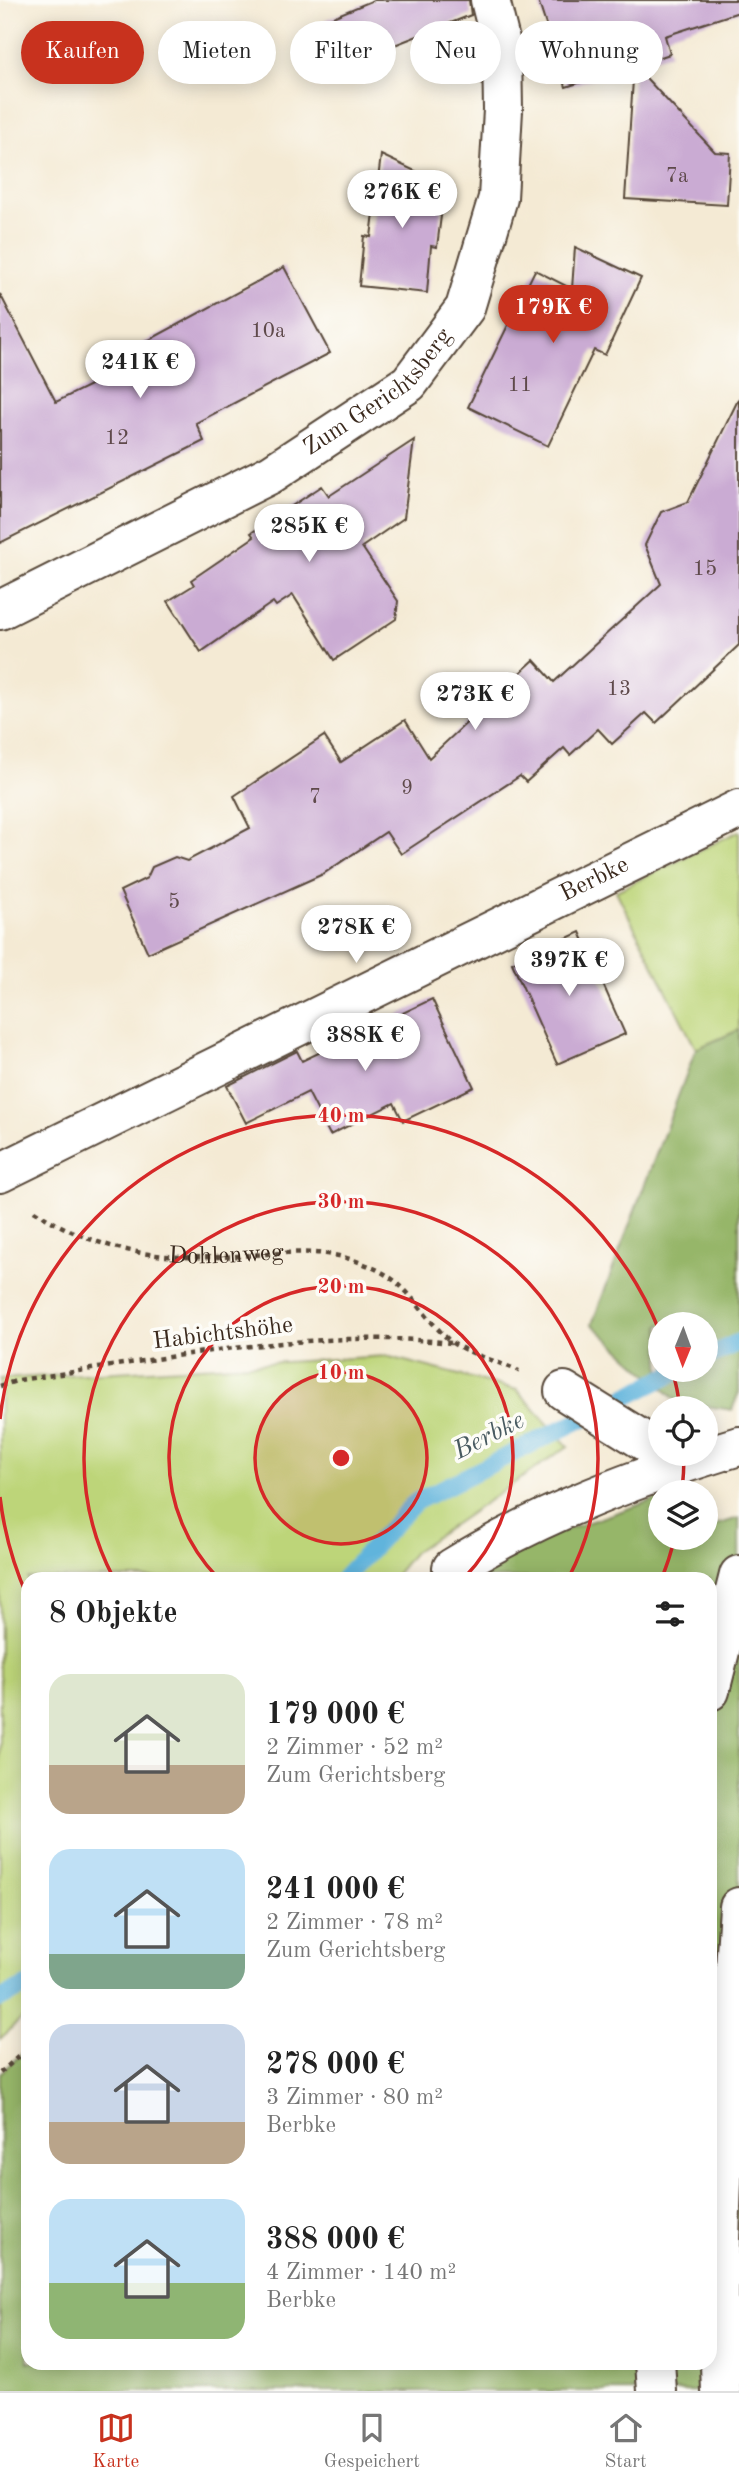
<!DOCTYPE html>
<html lang="de">
<head>
<meta charset="utf-8">
<style>
  body { margin:0; font-family:"Old Standard TT",serif; background:#f6f6f6; color:#222; height:100vh; display:flex; flex-direction:column; font-size:26px; white-space:nowrap }
  * { box-sizing:border-box; margin:0 }
  p { font-size:23px; color:#767676 }
  .icon { flex:none; width:38px; height:38px; fill:none; stroke:currentColor; stroke-width:2; stroke-linecap:round; stroke-linejoin:round }
  .map { position:relative; flex:1; overflow:hidden }
  .drawer { position:absolute; left:21px; top:1572px; width:696px; height:798px; display:flex; flex-direction:column; background:#fff; border-radius:21px; box-shadow:0 4px 18px #0003 }
  .drawer>* { flex:none }
  .hud { position:absolute; left:21px; top:21px; width:698px; height:63px; display:flex; gap:14px }
  .needle { width:46px; rotate:181deg }
  .buttons { position:absolute; left:648px; top:1312px; display:grid; gap:14px }
  .buttons a { display:grid; place-items:center; width:70px; height:70px; border-radius:50%; background:#fff; box-shadow:0 4px 18px #0003; font-size:35px }
  .price { position:absolute; translate:-50% -60px; padding:0 16px; border-radius:24px; background:#fff; color:#222; font-size:23px; line-height:46px; filter:drop-shadow(0 2px 4px #0008) }
  .price::after { content:''; position:absolute; left:50%; top:42px; width:21px; height:16px; margin-left:-10px; background:inherit; clip-path:polygon(0 0,100% 0,50% 100%) }
  .price.selected { background:#c8321e; color:#fff }
  ul { padding:0; list-style:none }
  li { display:flex; align-items:center; gap:21px; height:175px; padding:0 28px }
  li span { display:grid; place-items:center; flex:none; width:196px; height:140px; border-radius:21px; color:#555 }
  li>.icon { margin-inline-start:auto }
  span .icon { width:84px; height:84px; fill:#fffc; stroke-width:1 }
  li b { font-size:30px }
  h2 { display:flex; justify-content:space-between; align-items:center; height:84px; padding:0 28px; font-size:30px }
  .chip { padding:0 24px; border-radius:32px; background:#fff; box-shadow:0 4px 18px #0003; font-size:24px; line-height:63px }
  .chip.selected { background:#c8321e; color:#fff }
  .dock { display:flex; justify-content:space-around; align-items:center; height:98px; border-top:2px solid #e0e0e0; background:#fff; font-size:19px; color:#767676 }
  .dock a { display:grid; justify-items:center; gap:4px }
  .dock .selected { color:#c8321e }
  .map>svg:first-child { display:block }
  .green { fill:#bdd579; stroke:#7c804c; stroke-width:2 }
  .forest { fill:#96b669; stroke:#687044; stroke-width:2; fill-rule:evenodd }
  .lines { fill:none; stroke-linecap:round; stroke-linejoin:round }
  .stream { stroke:#61b4dc; stroke-width:18 }
  .building { fill:#caabd3 }
  .minor-casing { stroke:#574739; stroke-width:42 }
  .primary-casing { stroke:#574739; stroke-width:42 }
  .path { stroke:#574739; stroke-width:4.5; stroke-dasharray:5 5; stroke-linecap:butt }
  .minor { stroke:#fff; stroke-width:38 }
  .primary { stroke:#fff; stroke-width:38 }
  .ring { fill:none; stroke:#d62828; stroke-width:3.5 }
  .labels { text-anchor:middle; dominant-baseline:central; stroke-width:7; stroke-linejoin:round; paint-order:stroke }
  .number-label { font-size:21px; fill:#5f4a4b }
  .street-label { font-size:24px; fill:#3b2a1e; stroke:#fdfcf7 }
  .water-label { font-size:26px; font-style:italic; fill:#485a60; stroke:#fdfcf7 }
  .centre { fill:#d62828; stroke:#fdfcf7; stroke-width:3.5 }
  .ring-label { font-size:21px; text-anchor:middle; font-weight:bold; fill:#d62828; stroke:#fdfcf7; stroke-width:7; stroke-linejoin:round; paint-order:stroke }
</style>
</head>
<body>
<div class="map">
<svg width="739" height="2391" viewBox="0 0 739 2391">
  <rect width="100%" height="100%" fill="#fdfcf7"/>
  <filter id="ink" filterUnits="userSpaceOnUse"><feTurbulence type="fractalNoise" baseFrequency=".0143" numOctaves="2"/><feDisplacementMap in="SourceGraphic" scale="14" xChannelSelector="R" yChannelSelector="G"/><feConvolveMatrix kernelMatrix="1 2 1 2 8 2 1 2 1" color-interpolation-filters="sRGB"/></filter>
  <filter id="wash" filterUnits="userSpaceOnUse"><feTurbulence type="fractalNoise" baseFrequency=".00686" numOctaves="4" result="noise"/><feDisplacementMap in="SourceGraphic" scale="28" xChannelSelector="R" yChannelSelector="G"/><feGaussianBlur stdDeviation="1.57" result="paint"/><feColorMatrix in="noise" values="0 0 0 0 0 0 0 0 0 0 0 0 0 0 0 0 0 1.4 0 .05"/><feComposite in="paint" operator="in"/></filter>
  <g filter="url(#wash)">
    <rect width="100%" height="100%" fill="#f4ead4"/>
    <path class="green" d="M739 831V1030L696 1049 616 891Z
      M386 1356 517 1390 568 1446 414 1552 393 1578H28V2013L0 2039V1379Z"/>
    <path class="forest" d="M739 1030V1392L732 1410 678 1402 592 1324 696 1049ZM660 1325H705V1370H660Z
      M660 1498V1538H705V1528L739 1518V2391H0V2073L28 2048V2362H710V1578H442L452 1568Z"/>
    <g class="lines">
      <path class="stream" d="M705 1358 739 1342
        M344 1578 415 1502 680 1370
        M0 1999 28 1985"/>
    </g>
    <g id="blocks">
      <path class="building" d="M374 0H469L471 15 341 66 323 21Z
        M538 0H739V12L665 36 670 54 566 87Z
        M634 65 715 152 730 153 727 205 625 199Z
        M381 155 445 185 437 247 431 246 427 293 359 286 364 236 371 237Z
        M575 247 641 278 605 355 594 350 548 446 468 407 535 270 572 289Z
        M284 267 330 353 196 423 204 441 0 543V294L56 402 133 364 127 352Z
        M739 398V645L656 723 646 713 612 744 598 729 570 755 564 748 526 782 520 776 401 854 386 832 323 874 148 953 120 891 147 878 152 867 175 857 187 861 250 828 234 796 324 736 341 762 405 720 429 758 534 660 554 682 661 584 645 545 661 512 688 502Z
        M414 440 404 518 362 547 398 601 396 619 334 660 293 595 276 606 273 602 201 652 168 601 194 585 191 580 254 537 251 533 322 486 329 496Z
        M580 932 625 1034 557 1064 512 963Z
        M432 999 474 1087 403 1121 394 1103 330 1135 308 1092 246 1123 227 1086 297 1051 302 1061Z"/>
    </g>
  </g>
  <g filter="url(#ink)">
    <use href="#blocks" fill-opacity="0" stroke="#574739" stroke-width="2"/>
    <g class="lines">
      <defs>
        <g id="minor">
          <path id="s2" d="M0 610 271 474 409 383 465 308 498 198 503 110 502 48 490 0"/>
          <path id="s3" d="M0 1173 739 809"/>
          <path d="M564 1391 660 1451"/>
          <path d="M452 1568C541 1513 640 1476 739 1446"/>
        </g>
        <path id="primary" d="M710 1691 739 1575
          M655 2362 657 2391
          M721 2391C714 2230 729 2068 739 1907"/>
      </defs>
      <use href="#minor" class="minor-casing"/>
      <use href="#primary" class="primary-casing"/>
      <g class="path">
        <path id="s1" d="M34 1211C102 1253 159 1261 238 1256 274 1254 315 1248 350 1259 411 1278 409 1303 450 1341 459 1350 504 1364 519 1371"/>
        <path d="M0 1386 19 1380C161 1360 307 1327 451 1343"/>
        <path d="M0 2073 28 2048"/>
      </g>
      <use href="#minor" class="minor"/>
      <use href="#primary" class="primary"/>
    </g>
  </g>
  <circle cx="341" cy="1458" r="86" fill="#d62828" fill-opacity=".12"/>
  <g class="ring">
    <circle cx="341" cy="1458" r="86"/>
    <path d="M217 1577A172 172 0 1 1 465 1577"/>
    <path d="M113 1577A257 257 0 1 1 569 1577"/>
    <path d="M674 1541A343 343 0 0 1 662 1578M28 1598A343 343 0 0 1 0 1497M0 1419A343 343 0 0 1 659 1330M673 1372A343 343 0 0 1 680 1407M684 1455A343 343 0 0 1 682 1491"/>
  </g>
  <g class="labels">
    <g class="number-label">
      <text x="677" y="176">7a</text>
      <text x="268" y="331">10a</text>
      <text x="520" y="385">11</text>
      <text x="117" y="438">12</text>
      <text x="705" y="569">15</text>
      <text x="619" y="689">13</text>
      <text x="407" y="788">9</text>
      <text x="315" y="797">7</text>
      <text x="174" y="902">5</text>
    </g>
    <g class="street-label">
      <text stroke="none"><textPath href="#s2" startOffset="439">Zum Gerichtsberg</textPath></text>
      <text stroke="none"><textPath href="#s3" startOffset="663">Berbke</textPath></text>
      <text stroke="none"><textPath href="#s1" startOffset="201">Dohlenweg</textPath></text>
      <text transform="translate(223 1334) rotate(-7)">Habichtshöhe</text>
    </g>
    <g class="water-label">
      <text transform="translate(489 1436) rotate(-27)">Berbke</text>
    </g>
  </g>
  <circle cx="341" cy="1458" r="10" class="centre"/>
  <g class="ring-label">
    <text x="341" y="1122">40 m</text>
    <text x="341" y="1208">30 m</text>
    <text x="341" y="1293">20 m</text>
    <text x="341" y="1379">10 m</text>
  </g>
</svg>
<div class="buttons">
<a><svg class="needle" viewBox="-14 -14 28 28"><path d="M0-13l5 13h-10z" fill="#e53935"/><path d="M0 13l5-13h-10z" fill="#767676"/></svg></a>
<a><svg class="icon" aria-label="locate" viewBox="0 0 24 24"><circle cx="12" cy="12" r="6"/><path d="M12 2v4M12 18v4M2 12h4M18 12h4"/></svg></a>
<a><svg class="icon" aria-label="layers" viewBox="0 0 24 24"><path d="M12 4l9 5-9 5-9-5zM3 14l9 5 9-5"/></svg></a>
</div>
<b class="price" style="left:402px;top:230px">276K €</b>
<b class="price selected" style="left:553px;top:345px">179K €</b>
<b class="price" style="left:140px;top:400px">241K €</b>
<b class="price" style="left:309px;top:564px">285K €</b>
<b class="price" style="left:475px;top:732px">273K €</b>
<b class="price" style="left:356px;top:965px">278K €</b>
<b class="price" style="left:569px;top:998px">397K €</b>
<b class="price" style="left:365px;top:1073px">388K €</b>
<div class="hud">
<a class="chip selected">Kaufen</a>
<a class="chip">Mieten</a>
<a class="chip">Filter</a>
<a class="chip">Neu</a>
<a class="chip">Wohnung</a>
</div>
<section class="drawer">
<h2>8 Objekte<svg class="icon" aria-label="filters" viewBox="0 0 24 24"><path d="M4 7h16M4 17h16"/><circle cx="9" cy="7" r="2"/><circle cx="15" cy="17" r="2"/></svg></h2>
<ul>
<li><span style="background:linear-gradient(#dfe7d0 65%,#b9a48a 0)"><svg class="icon" aria-label="home" viewBox="0 0 24 24"><path d="M3 11l9-7 9 7M6 9v11h12V9"/></svg></span><div><b>179 000 €</b><p>2 Zimmer · 52 m²</p><p>Zum Gerichtsberg</p></div></li>
<li><span style="background:linear-gradient(#bfe0f5 75%,#7fa58c 0)"><svg class="icon" aria-label="home" viewBox="0 0 24 24"><path d="M3 11l9-7 9 7M6 9v11h12V9"/></svg></span><div><b>241 000 €</b><p>2 Zimmer · 78 m²</p><p>Zum Gerichtsberg</p></div></li>
<li><span style="background:linear-gradient(#c9d6e8 70%,#b9a48a 0)"><svg class="icon" aria-label="home" viewBox="0 0 24 24"><path d="M3 11l9-7 9 7M6 9v11h12V9"/></svg></span><div><b>278 000 €</b><p>3 Zimmer · 80 m²</p><p>Berbke</p></div></li>
<li><span style="background:linear-gradient(#bfe0f5 60%,#8fb573 0)"><svg class="icon" aria-label="home" viewBox="0 0 24 24"><path d="M3 11l9-7 9 7M6 9v11h12V9"/></svg></span><div><b>388 000 €</b><p>4 Zimmer · 140 m²</p><p>Berbke</p></div></li>
</ul>
</section>
</div>
<nav class="dock">
<a class="selected"><svg class="icon" aria-label="map" viewBox="0 0 24 24"><path d="M3 6l6-2 6 2 6-2v14l-6 2-6-2-6 2zM9 4v14M15 6v14"/></svg>Karte</a>
<a><svg class="icon" aria-label="saved" viewBox="0 0 24 24"><path d="M7 4h10v16l-5-4-5 4z"/></svg>Gespeichert</a>
<a><svg class="icon" aria-label="home" viewBox="0 0 24 24"><path d="M3 11l9-7 9 7M6 9v11h12V9"/></svg>Start</a>
</nav>
</body>
</html>
